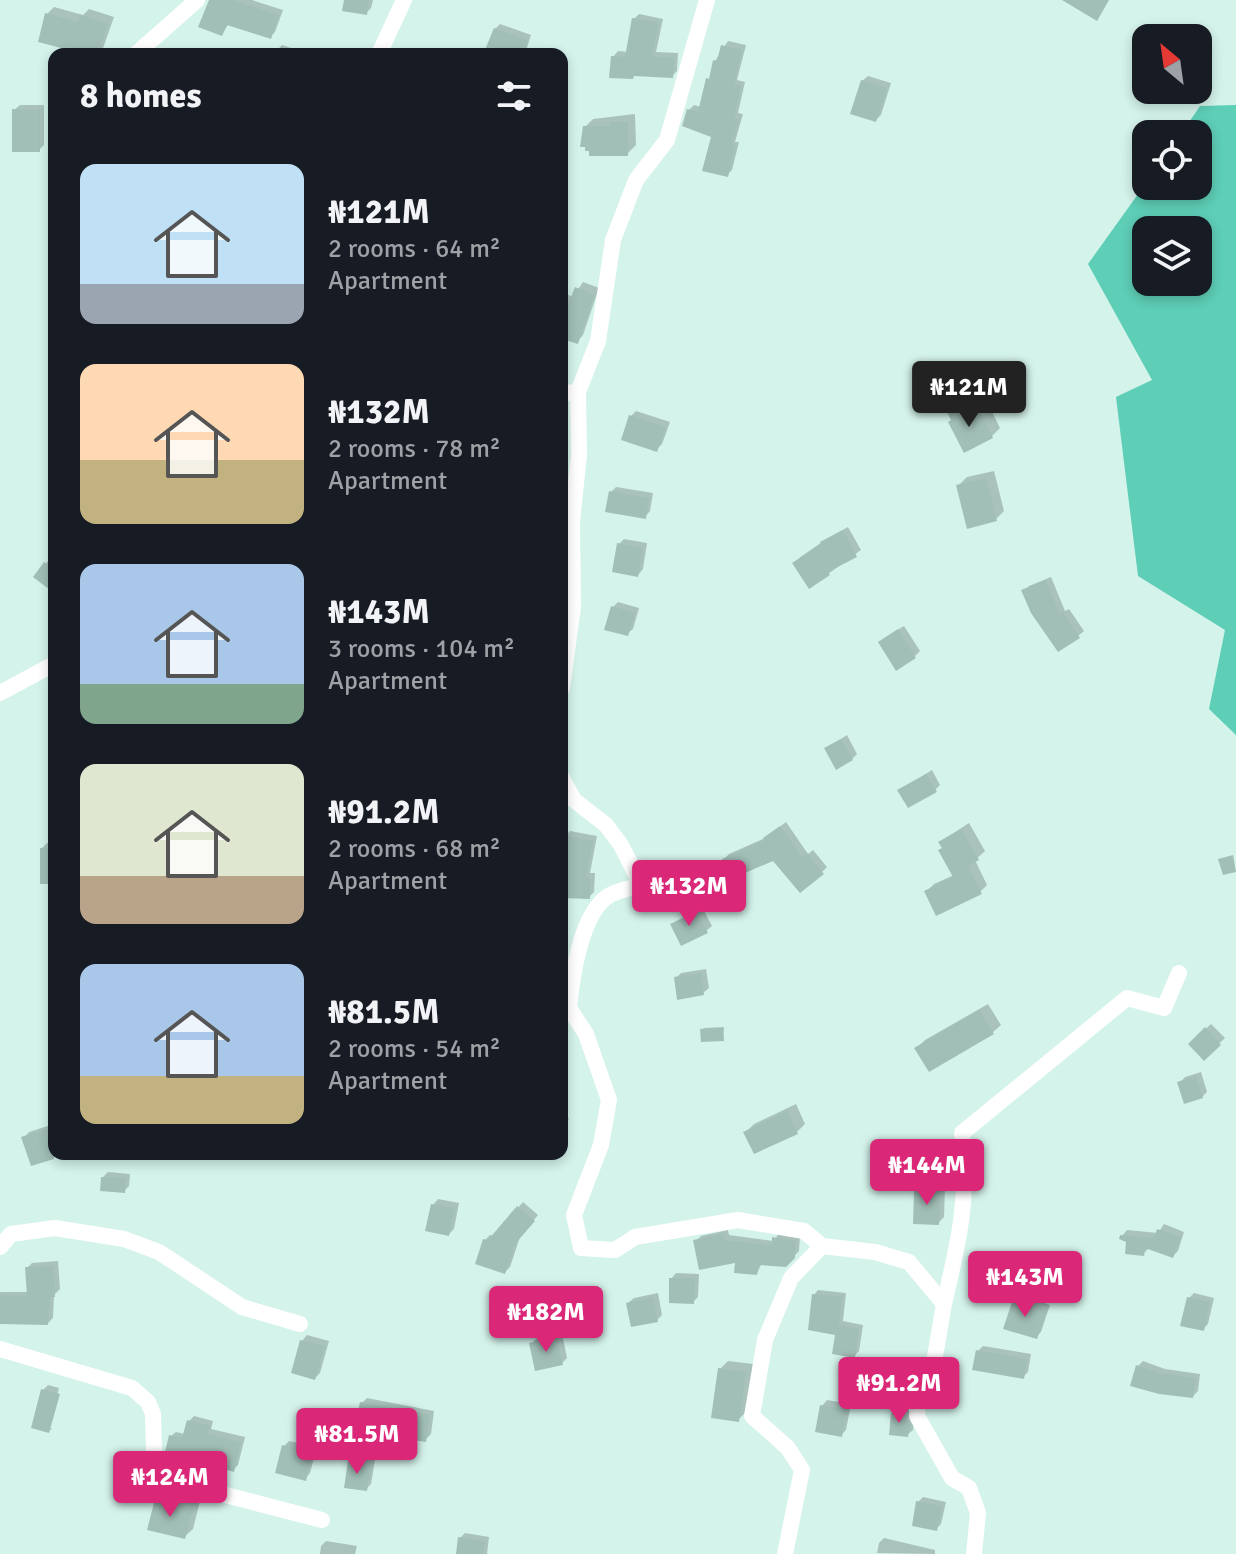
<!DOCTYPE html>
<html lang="en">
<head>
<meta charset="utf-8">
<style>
  body { margin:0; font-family:Signika,sans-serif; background:#242831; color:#f1f3f6; height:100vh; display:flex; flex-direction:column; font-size:30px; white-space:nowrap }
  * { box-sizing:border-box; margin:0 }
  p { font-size:26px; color:#9ea1a6 }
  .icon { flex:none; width:44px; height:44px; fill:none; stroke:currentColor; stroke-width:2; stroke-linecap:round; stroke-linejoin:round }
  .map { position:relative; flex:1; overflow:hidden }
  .panel { position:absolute; left:48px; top:48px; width:520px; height:1112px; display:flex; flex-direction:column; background:#171b24; border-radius:16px; box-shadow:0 4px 12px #0003 }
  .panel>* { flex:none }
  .needle { width:52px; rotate:331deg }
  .controls { position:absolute; left:1132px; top:24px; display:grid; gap:16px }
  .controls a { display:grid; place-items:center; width:80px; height:80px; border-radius:16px; background:#171b24; box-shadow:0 4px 12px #0003; font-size:40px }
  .price { position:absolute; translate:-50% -68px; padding:0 18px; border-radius:8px; background:#db2777; color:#fff; font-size:26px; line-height:52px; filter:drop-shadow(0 2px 4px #0008) }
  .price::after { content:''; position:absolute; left:50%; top:48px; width:24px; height:18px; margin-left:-12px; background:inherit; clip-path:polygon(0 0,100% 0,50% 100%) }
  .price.selected { background:#222; color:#fff }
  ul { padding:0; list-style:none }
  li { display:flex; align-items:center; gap:24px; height:200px; padding:0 32px }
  li span { display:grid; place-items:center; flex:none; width:224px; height:160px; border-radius:16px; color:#555 }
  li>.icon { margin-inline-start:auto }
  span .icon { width:96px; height:96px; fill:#fffc; stroke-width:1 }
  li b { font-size:34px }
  h2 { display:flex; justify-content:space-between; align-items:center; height:96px; padding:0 32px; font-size:34px }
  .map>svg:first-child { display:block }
  .forest { fill:#5eceb6; fill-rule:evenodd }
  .shadow { fill:#0003 }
  .building { fill:#a2bfb7 }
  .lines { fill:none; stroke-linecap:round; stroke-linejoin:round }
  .minor { stroke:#fff; stroke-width:16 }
</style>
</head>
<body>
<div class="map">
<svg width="1236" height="1554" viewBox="0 0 1236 1554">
  <rect width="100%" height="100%" fill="#d4f3eb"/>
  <path class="forest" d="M1236 105V735L1209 709 1225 630 1138 576 1116 397 1152 380 1088 264 1146 183V186H1198V134H1181L1200 106ZM1146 230H1198V282H1146Z"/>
  <path class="shadow" d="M211 0H252L283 10 275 32 270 37 229 23 222 34Z
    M346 0H373L371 8 366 13Z
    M54 7 83 15 89 9 114 17 101 54H70L71 49 47 14Z
    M639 14 663 19 656 52 678 53 677 71 672 76 613 57 618 51 628 52 634 19Z
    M500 24 531 35 525 54H502L495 29Z
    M728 41 746 45 737 80 745 82 738 113 743 114 735 142H739L732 170 727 175 713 135 689 110 694 105 701 107 715 61Z
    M282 45 304 52V54H273Z
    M868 76 891 83 881 115 876 120 862 81Z
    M20 105H44V145L39 150 14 110Z
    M635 114 636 145 627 154 585 127 593 119Z
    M583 282 599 288 583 335 577 342 562 337V292L573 297Z
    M562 355H564L565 375 562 378Z
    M968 398 975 411 988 404 1000 428 992 436 964 450 949 412Z
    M636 411 670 422 662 444 657 449 631 416Z
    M994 471 1004 511 996 519 959 485 967 477Z
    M616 487 653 493 650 511 645 517 611 492Z
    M848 527 861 550 828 574 799 558 828 538Z
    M624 539 647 543 643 569 638 575 619 544Z
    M50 559 54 562V590L45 564Z
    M1051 577 1065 611 1069 609 1084 631 1078 636 1024 591 1029 586Z
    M618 602 639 608 633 629 627 634 613 607Z
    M904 626 920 651 915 656 886 637Z
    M847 735 857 754 852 759 827 748Z
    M932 770 940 785 935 790H900Z
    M786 822 808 854 813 850 827 867 822 872 773 858 724 859 729 854 765 838Z
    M969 823 985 851 975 860 987 885 980 892 927 891 934 884 954 875 940 842Z
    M570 831 597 836 590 873H595L594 892 589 897 562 896V852L565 836Z
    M47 843H54V882L42 848Z
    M702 907 712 926 706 931 672 924Z
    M706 969 709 988 703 993 676 978 681 973Z
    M988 1004 1001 1025 992 1033 917 1048 925 1040Z
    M1211 1024 1225 1038 1204 1058 1190 1044Z
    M724 1027 723 1039 702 1030 704 1028Z
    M1201 1072 1207 1092 1202 1097 1180 1083 1185 1077Z
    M796 1104 805 1124 797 1132H746L754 1124Z
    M562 1108 569 1119 562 1125Z
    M54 1124V1154H62L32 1164 24 1138 29 1132Z
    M108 1172 130 1174 129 1186 124 1191 103 1177Z
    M921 1185 945 1186 944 1217 938 1223 916 1191Z
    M438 1199 459 1203 454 1229 449 1234 433 1205Z
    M523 1202 538 1215 520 1237 510 1267 505 1272 485 1240 490 1235 494 1236Z
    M1164 1224 1184 1232 1178 1251 1173 1256 1149 1248 1143 1254 1122 1236 1127 1230 1158 1233Z
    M728 1230 729 1235 774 1241 779 1233 800 1236 799 1251 786 1265 762 1263 757 1273 738 1260 696 1241 701 1236Z
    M991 1258 1020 1264 1015 1290 1010 1295 986 1263Z
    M58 1261 60 1289 54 1295 53 1318 48 1323 0 1322V1292H29L27 1268 32 1263Z
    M676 1273 699 1274 698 1297 693 1302 671 1279Z
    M598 1286 600 1318 595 1323 567 1293 573 1288Z
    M818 1290 846 1293 843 1321 863 1325 859 1351 854 1356 837 1334 814 1295Z
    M658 1293 662 1315 657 1320 628 1303 634 1298Z
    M1194 1293 1214 1298 1208 1324 1203 1329 1189 1298Z
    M1020 1295 1050 1305 1041 1332 1036 1337 1015 1300Z
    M562 1333 567 1358 562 1363 531 1344 536 1339Z
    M307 1335 329 1341 320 1373 315 1378 302 1341Z
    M983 1346 1031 1354 1028 1372 1023 1377 978 1351Z
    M728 1361 753 1364 747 1411 738 1420 720 1369Z
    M1143 1361 1165 1369 1200 1374 1198 1391 1193 1396 1138 1366Z
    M48 1385 59 1388 49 1428H52L49 1431 43 1390Z
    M367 1398 434 1411 431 1434 425 1440 362 1403Z
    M827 1400 851 1404 846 1430 841 1435 822 1406Z
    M898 1409 911 1410 914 1419 913 1430 907 1435 893 1414Z
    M194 1416 213 1421 211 1429 245 1437 238 1465 233 1470 171 1436 176 1432 185 1434 189 1421Z
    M289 1441 317 1447 310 1473 305 1479 284 1446Z
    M355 1457 375 1460 371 1484 366 1489 350 1462Z
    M165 1492 200 1501 193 1529 184 1537 157 1500Z
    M923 1497 946 1502 941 1524 936 1529 918 1502Z
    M465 1533 489 1537 487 1554H458L460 1538Z
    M884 1538 935 1550V1554L877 1553 879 1543Z
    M326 1541 357 1546 355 1554H320L321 1546Z"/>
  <path class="building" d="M209 0H233L279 15 271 39 227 25 222 36 198 27Z
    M344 0H369L367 15 342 11Z
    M1062 0H1109L1097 21Z
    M45 13 78 22 80 15 108 24 98 54H68L69 50 38 42Z
    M632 18 659 23 652 56 674 58 673 78 634 76 633 79 609 78 611 56 625 57Z
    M494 28 528 40 523 54H496L485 50Z
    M721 45 742 50 734 85 741 86 734 118 739 119 732 146 735 147 728 177 702 171 711 137 682 126 687 109 698 112 706 78 709 79 713 60 717 61Z
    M861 80 887 88 876 122 850 114Z
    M12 109 40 110V152H12Z
    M610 122H628V156H589V151H585V147H580L583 126H610Z
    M575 287 594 295 578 344 562 339V319Z
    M960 405 967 418 980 411 993 438 964 453 948 422 951 420 947 412Z
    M629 415 666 427 657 452 621 440Z
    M986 478 997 521 967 529 956 485Z
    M609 491 649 498 646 519 605 512Z
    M843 530 857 557 828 572 830 575 809 589 792 563 821 544 820 542Z
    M617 543 643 548 638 577 612 572Z
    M44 562 54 570V593L33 577Z
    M1046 580 1060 615 1063 612 1080 638 1058 652 1031 613 1021 590Z
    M611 606 635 613 628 636 604 630Z
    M898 629 916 658 896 671 878 642Z
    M841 739 853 760 836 770 824 748Z
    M926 774 937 792 908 808 897 790Z
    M780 826 802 857 807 853 824 874 800 893 773 861 731 879 722 859 764 840 763 838Z
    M961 829 979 860 968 866 982 894 936 916 924 891 953 877 938 850 942 848 938 842Z
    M562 835 593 841 586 877H590V899L562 898Z
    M40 848H54V884H40Z
    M1233 855 1236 872 1223 875 1218 859Z
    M697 911 708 933 681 946 670 924Z
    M701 973 704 995 677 1000 674 977Z
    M979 1010 994 1034 929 1072 914 1048Z
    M1205 1027 1221 1045 1204 1061 1188 1044Z
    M723 1028 724 1041 701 1042 700 1029Z
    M1196 1076 1203 1098 1184 1104 1177 1082Z
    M787 1111 798 1134 754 1154 743 1132Z
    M54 1127V1159L31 1166 21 1137Z
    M101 1177 126 1178 125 1193 100 1191Z
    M914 1190 941 1191 939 1225 913 1224Z
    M431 1204 455 1208 449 1236 425 1231Z
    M517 1206 535 1221 515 1244 505 1274 475 1264 483 1239 488 1240Z
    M1157 1229 1181 1237 1173 1258 1145 1248 1144 1256 1125 1254 1126 1242 1119 1239 1120 1235 1154 1238Z
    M723 1234 724 1240 772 1245V1237L796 1241 795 1258 786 1267 759 1265 757 1275 734 1273 735 1263 699 1270 693 1240Z
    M984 1262 1016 1269 1010 1297 975 1290Z
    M53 1266 55 1297H50L48 1325 0 1324V1295L27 1296 25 1267Z
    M669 1278H695L694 1304 669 1303Z
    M593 1291 595 1325 567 1327 565 1292Z
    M812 1294 842 1297 839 1325 859 1329 855 1358 832 1354 835 1335 808 1330Z
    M653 1297 658 1322 631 1327 626 1303Z
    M1187 1297 1210 1302 1204 1331 1180 1326Z
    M1013 1299 1047 1310 1037 1339 1003 1329Z
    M557 1337 563 1365 535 1371 529 1343Z
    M300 1340 325 1346 315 1380 291 1373Z
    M976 1350 1027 1359 1024 1379 972 1370Z
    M1136 1365 1159 1373 1196 1378 1193 1398 1159 1394 1130 1386Z
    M718 1368 746 1372 739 1422 711 1418Z
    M41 1389 60 1394 49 1433 31 1428Z
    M360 1402 430 1415 426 1442 354 1431Z
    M820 1405 847 1409 842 1437 815 1432Z
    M891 1413 906 1415 910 1425 908 1437 889 1435Z
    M187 1420 210 1426 207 1434 241 1442 234 1472 165 1452 169 1435 182 1438Z
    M282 1445 313 1452 306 1481 275 1473Z
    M348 1461 371 1465 367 1491 344 1488Z
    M155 1499 193 1509 185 1539 147 1530Z
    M916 1501 942 1506 937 1531 912 1526Z
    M458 1537 485 1542 483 1554H456Z"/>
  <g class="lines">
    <path class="minor" d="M136 54 197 0
      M379 54 404 0
      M562 393 578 392
      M562 688 573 607 572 522 579 455 578 392 598 341 613 240 636 180 667 140 707 0
      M0 693 54 664
      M562 778 574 800 606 825 621 845 641 885C631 888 619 890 610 895 581 911 572 978 569 1008
      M562 1014 569 1008 586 1034 609 1100 601 1145 574 1215 581 1248 615 1250 635 1237 738 1220 804 1231 822 1246 875 1252 909 1262 944 1304 933 1368 917 1384V1416L952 1478 969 1488 978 1513 974 1554
      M0 1247 11 1234 55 1228 124 1239 159 1252 242 1307 300 1324
      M944 1304C959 1240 969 1200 962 1133L1127 998 1164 1008 1179 973
      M0 1349 132 1388 148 1402 153 1414 154 1451 160 1478 322 1520
      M785 1554 802 1470 788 1448 752 1416 765 1340 791 1278 822 1246"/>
  </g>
</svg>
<div class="controls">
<a><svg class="needle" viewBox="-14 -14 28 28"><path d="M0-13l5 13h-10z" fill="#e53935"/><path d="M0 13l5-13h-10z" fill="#9ea1a6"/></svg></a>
<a><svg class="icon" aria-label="locate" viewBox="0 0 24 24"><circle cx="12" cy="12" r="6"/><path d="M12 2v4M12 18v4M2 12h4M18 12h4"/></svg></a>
<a><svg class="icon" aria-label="layers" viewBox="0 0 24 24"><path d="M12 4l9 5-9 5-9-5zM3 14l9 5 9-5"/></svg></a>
</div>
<b class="price selected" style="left:969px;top:429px">₦121M</b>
<b class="price" style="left:689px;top:928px">₦132M</b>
<b class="price" style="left:927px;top:1207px">₦144M</b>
<b class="price" style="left:1025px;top:1319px">₦143M</b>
<b class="price" style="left:546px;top:1354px">₦182M</b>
<b class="price" style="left:899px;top:1425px">₦91.2M</b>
<b class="price" style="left:357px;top:1476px">₦81.5M</b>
<b class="price" style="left:170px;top:1519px">₦124M</b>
<section class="panel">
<h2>8 homes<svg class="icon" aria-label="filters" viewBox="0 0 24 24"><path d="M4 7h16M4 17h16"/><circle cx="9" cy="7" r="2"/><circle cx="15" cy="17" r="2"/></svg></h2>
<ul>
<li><span style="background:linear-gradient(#bfe0f5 75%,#9aa5b1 0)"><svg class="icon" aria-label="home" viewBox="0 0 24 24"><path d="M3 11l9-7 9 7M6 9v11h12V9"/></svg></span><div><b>₦121M</b><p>2 rooms · 64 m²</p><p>Apartment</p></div></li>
<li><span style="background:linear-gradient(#ffd9b3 60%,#c2b280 0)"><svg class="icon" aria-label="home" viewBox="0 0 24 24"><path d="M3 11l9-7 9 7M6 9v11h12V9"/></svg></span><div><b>₦132M</b><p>2 rooms · 78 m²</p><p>Apartment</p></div></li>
<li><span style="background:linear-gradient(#a9c7e8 75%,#7fa58c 0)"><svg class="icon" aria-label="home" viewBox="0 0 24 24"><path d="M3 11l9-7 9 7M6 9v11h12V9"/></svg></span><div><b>₦143M</b><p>3 rooms · 104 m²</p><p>Apartment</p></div></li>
<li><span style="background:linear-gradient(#dfe7d0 70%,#b9a48a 0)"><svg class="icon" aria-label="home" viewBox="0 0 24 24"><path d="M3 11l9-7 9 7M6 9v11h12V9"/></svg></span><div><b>₦91.2M</b><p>2 rooms · 68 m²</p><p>Apartment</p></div></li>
<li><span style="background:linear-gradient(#a9c7e8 70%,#c2b280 0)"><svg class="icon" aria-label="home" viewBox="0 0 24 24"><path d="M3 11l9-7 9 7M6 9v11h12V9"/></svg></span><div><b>₦81.5M</b><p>2 rooms · 54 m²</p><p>Apartment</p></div></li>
</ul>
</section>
</div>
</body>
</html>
